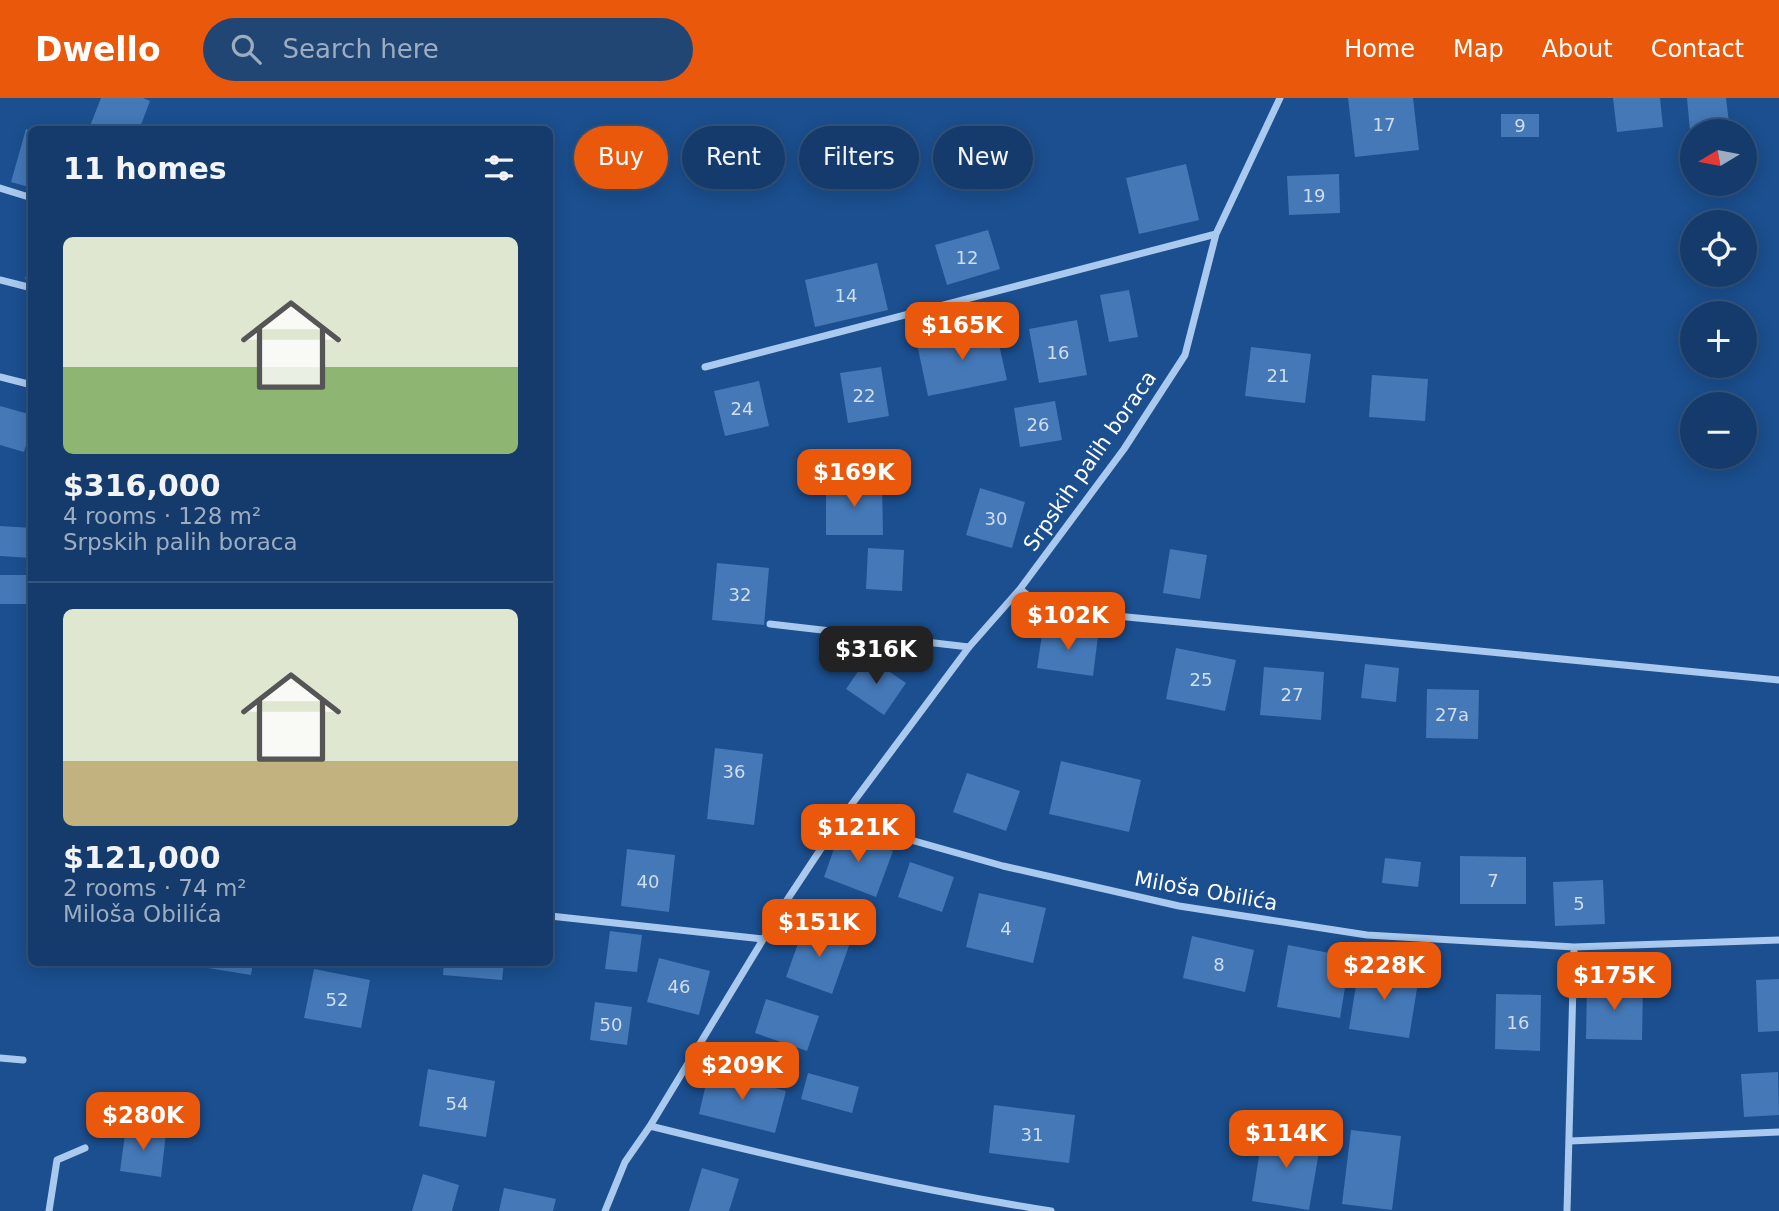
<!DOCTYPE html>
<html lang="en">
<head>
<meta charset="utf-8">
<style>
  body { margin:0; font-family:"DejaVu Sans",sans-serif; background:#214673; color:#f1f3f6; height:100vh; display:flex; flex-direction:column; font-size:26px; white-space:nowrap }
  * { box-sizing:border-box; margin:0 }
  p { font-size:23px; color:#9dadc1 }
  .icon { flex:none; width:38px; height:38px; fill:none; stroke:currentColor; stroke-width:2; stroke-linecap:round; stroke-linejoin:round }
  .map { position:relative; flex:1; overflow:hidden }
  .details { position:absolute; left:28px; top:28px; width:525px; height:840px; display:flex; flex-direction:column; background:#143b6b; border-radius:10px; box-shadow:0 4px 18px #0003,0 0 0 2px #33557e }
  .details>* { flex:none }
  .top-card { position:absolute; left:574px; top:28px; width:665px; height:63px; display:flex; gap:14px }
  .needle { width:46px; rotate:260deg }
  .buttons { position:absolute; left:1680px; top:21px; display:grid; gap:14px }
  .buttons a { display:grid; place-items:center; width:77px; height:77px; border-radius:50%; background:#143b6b; box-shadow:0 4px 18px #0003,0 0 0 2px #33557e; font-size:35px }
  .price { position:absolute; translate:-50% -60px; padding:0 16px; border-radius:14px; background:#ea580c; color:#fff; font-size:23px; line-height:46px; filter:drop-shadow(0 2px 4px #0008) }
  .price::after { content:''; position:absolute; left:50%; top:42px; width:21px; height:16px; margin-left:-10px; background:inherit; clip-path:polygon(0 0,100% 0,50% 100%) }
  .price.active { background:#222; color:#fff }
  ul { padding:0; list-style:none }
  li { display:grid; align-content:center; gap:14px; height:371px; padding:0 35px }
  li+li { border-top:2px solid #33557e }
  li span { display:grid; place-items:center; height:217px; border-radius:10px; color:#555 }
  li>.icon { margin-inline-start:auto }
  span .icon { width:126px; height:126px; fill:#fffc; stroke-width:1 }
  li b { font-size:30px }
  h2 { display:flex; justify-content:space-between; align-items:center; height:84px; padding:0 35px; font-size:30px }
  .pill { padding:0 24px; border-radius:32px; background:#143b6b; box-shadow:0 4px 18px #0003,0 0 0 2px #33557e; font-size:24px; line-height:63px }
  .pill.active { background:#ea580c; color:#fff }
  header { display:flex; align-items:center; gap:42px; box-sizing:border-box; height:98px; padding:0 35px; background:#ea580c; color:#fff }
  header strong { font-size:33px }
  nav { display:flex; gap:38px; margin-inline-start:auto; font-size:24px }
  .search { width:490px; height:63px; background:#214673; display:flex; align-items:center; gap:18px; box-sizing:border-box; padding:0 24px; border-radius:38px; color:#9dadc1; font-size:26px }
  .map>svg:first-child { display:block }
  .building { fill:#4478b7 }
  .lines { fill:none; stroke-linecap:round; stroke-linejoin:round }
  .minor { stroke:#a9c9ee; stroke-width:7 }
  .labels { text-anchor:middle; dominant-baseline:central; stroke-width:5; stroke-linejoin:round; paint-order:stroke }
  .number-label { font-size:18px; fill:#d0dded }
  .street-label { font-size:21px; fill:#fff; stroke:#1b4f8f }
</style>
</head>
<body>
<header>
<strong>Dwello</strong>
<div class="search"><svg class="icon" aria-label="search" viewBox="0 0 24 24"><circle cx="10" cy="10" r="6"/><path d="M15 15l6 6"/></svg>Search here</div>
<nav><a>Home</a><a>Map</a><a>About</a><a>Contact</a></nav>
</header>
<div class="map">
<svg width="1779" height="1113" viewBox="0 0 1779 1113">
  <rect width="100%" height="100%" fill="#1b4f8f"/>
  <path class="building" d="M101 0H143L150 3 139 32H99L90 28Z
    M1348 0H1413L1419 52 1355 59Z
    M1613 0H1660L1663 29 1617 34Z
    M1687 0H1726L1730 33H1690Z
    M1501 16H1539V39H1501Z
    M26 31 32 33V90L11 84Z
    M1186 66 1199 122 1139 136 1126 80Z
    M1339 76 1340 115 1289 117 1287 78Z
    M988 132 1000 171 947 187 935 147Z
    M31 159H32V182L25 181Z
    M877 165 888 212 815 229 805 182Z
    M1129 192 1138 239 1109 244 1100 197Z
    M1077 222 1087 277 1039 285 1029 231Z
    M995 229 1007 282 928 298 917 246Z
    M1251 249 1311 256 1305 305 1245 298Z
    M881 269 889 318 848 325 840 275Z
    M1372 277 1428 281 1425 323 1369 319Z
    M759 283 769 328 725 338 714 293Z
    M1055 303 1062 342 1020 349 1014 310Z
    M0 308 32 317V327L24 354 0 347Z
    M826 384H882L883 437H826Z
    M980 390 1025 404 1012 450 966 437Z
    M0 428 32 430V460L0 458Z
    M868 450 904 452 902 493 866 491Z
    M1170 451 1207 457 1200 501 1163 495Z
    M717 465 769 470 764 527 712 522Z
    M0 477H32V506H0Z
    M1043 530 1098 538 1093 578 1037 570Z
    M1176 550 1236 562 1225 613 1166 601Z
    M868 559 906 585 884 617 846 591Z
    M1365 566 1399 570 1396 604 1361 600Z
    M1264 569 1324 574 1321 622 1260 617Z
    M1427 591 1479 592 1478 641 1426 640Z
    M715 650 763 656 754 727 707 721Z
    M1061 663 1141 682 1129 734 1049 716Z
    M967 675 1020 693 1006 733 953 714Z
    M840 734 893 753 876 799 824 779Z
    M627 751 675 757 669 814 621 808Z
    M1460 758 1526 759V806H1460Z
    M1385 760 1421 764 1418 789 1382 785Z
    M910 764 954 779 942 814 898 799Z
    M1603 782 1605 826 1555 828 1553 784Z
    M979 795 1046 810 1033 865 966 849Z
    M805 826 851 842 832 896 786 879Z
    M610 833 642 837 637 874 605 871Z
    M1192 838 1254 852 1245 894 1183 880Z
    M1288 847 1350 859 1340 920 1277 909Z
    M659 860 710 873 699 917 647 904Z
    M209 864H253L251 877 208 870Z
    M444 864H504L502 882 443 877Z
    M1359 868 1419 878 1409 940 1349 931Z
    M314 871 370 882 361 930 304 920Z
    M1779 881V933L1758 934 1756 882Z
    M1587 887 1643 888 1642 942 1586 941Z
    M1496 896 1541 897 1540 953 1495 951Z
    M766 901 819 918 807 953 755 935Z
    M595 904 632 909 627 947 590 942Z
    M428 971 495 983 486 1039 419 1028Z
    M709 973 786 993 775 1035 699 1016Z
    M1778 974 1779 1017 1744 1019 1741 976Z
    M808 975 859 989 852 1015 801 1001Z
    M994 1007 1075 1017 1069 1065 989 1055Z
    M126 1029 166 1035 161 1079 120 1073Z
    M1263 1032 1321 1042 1309 1112 1252 1103Z
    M1351 1032 1401 1038 1392 1112 1342 1106Z
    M702 1070 739 1081 729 1113H689Z
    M423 1076 459 1087 452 1113H412Z
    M504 1090 556 1101 553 1113H499Z"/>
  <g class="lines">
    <path class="minor" d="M0 90 32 100
      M0 182 32 190
      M705 269 1216 136
      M0 279 32 287
      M1020 491 1044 511 1779 582
      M770 526 969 549
      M840 722 1003 768 1179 808 1367 837 1574 849 1779 842
      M550 818 763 841
      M0 960 23 962
      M650 1028C783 1061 916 1092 1051 1113
      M1570 1043 1779 1034
      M49 1113 57 1062 85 1050
      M605 1113 625 1064 650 1028 787 802 840 722 969 549 1020 491 1124 351 1185 257 1216 136 1280 0
      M1567 1113 1574 849"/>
  </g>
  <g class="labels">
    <g class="number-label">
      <text x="1384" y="26">17</text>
      <text x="1520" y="27">9</text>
      <text x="1314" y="97">19</text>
      <text x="967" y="159">12</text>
      <text x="846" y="197">14</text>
      <text x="1058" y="254">16</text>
      <text x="1278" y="277">21</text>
      <text x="864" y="297">22</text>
      <text x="742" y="310">24</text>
      <text x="1038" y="326">26</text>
      <text x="996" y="420">30</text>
      <text x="740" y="496">32</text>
      <text x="1201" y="581">25</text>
      <text x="1292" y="596">27</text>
      <text x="1452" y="616">27a</text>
      <text x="734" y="673">36</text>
      <text x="1493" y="782">7</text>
      <text x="648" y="783">40</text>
      <text x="1579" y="805">5</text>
      <text x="1006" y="830">4</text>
      <text x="1219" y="866">8</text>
      <text x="679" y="888">46</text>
      <text x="337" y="901">52</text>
      <text x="1518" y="924">16</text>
      <text x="611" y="926">50</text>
      <text x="457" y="1005">54</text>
      <text x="1032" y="1036">31</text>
    </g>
    <g class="street-label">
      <text transform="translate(1090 363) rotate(-55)">Srpskih palih boraca</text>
      <text transform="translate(1206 793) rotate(10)">Miloša Obilića</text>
    </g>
  </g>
</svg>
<div class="buttons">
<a><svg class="needle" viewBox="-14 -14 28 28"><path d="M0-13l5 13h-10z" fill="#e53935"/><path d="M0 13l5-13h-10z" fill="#9dadc1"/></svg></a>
<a><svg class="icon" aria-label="locate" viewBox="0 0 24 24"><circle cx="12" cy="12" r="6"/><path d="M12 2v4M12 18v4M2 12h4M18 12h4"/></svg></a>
<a>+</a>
<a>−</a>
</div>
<b class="price" style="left:962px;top:264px">$165K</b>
<b class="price" style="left:854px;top:411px">$169K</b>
<b class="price" style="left:1068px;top:554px">$102K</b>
<b class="price active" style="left:876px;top:588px">$316K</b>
<b class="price" style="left:858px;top:766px">$121K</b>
<b class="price" style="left:819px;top:861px">$151K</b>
<b class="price" style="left:1384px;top:904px">$228K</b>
<b class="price" style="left:1614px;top:914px">$175K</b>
<b class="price" style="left:742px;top:1004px">$209K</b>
<b class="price" style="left:143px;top:1054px">$280K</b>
<b class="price" style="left:1286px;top:1072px">$114K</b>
<div class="top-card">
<a class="pill active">Buy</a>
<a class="pill">Rent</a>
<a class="pill">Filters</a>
<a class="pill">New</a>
</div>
<section class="details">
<h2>11 homes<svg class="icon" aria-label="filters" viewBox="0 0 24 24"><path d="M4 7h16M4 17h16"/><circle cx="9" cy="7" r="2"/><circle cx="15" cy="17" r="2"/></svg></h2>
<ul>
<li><span style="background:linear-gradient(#dfe7d0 60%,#8fb573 0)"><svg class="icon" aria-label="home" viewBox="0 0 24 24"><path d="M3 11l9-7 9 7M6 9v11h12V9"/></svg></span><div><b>$316,000</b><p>4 rooms · 128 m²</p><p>Srpskih palih boraca</p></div></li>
<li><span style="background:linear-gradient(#dfe7d0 70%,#c2b280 0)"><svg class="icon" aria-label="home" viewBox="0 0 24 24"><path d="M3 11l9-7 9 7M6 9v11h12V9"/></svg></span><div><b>$121,000</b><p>2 rooms · 74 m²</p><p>Miloša Obilića</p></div></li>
</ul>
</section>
</div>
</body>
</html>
